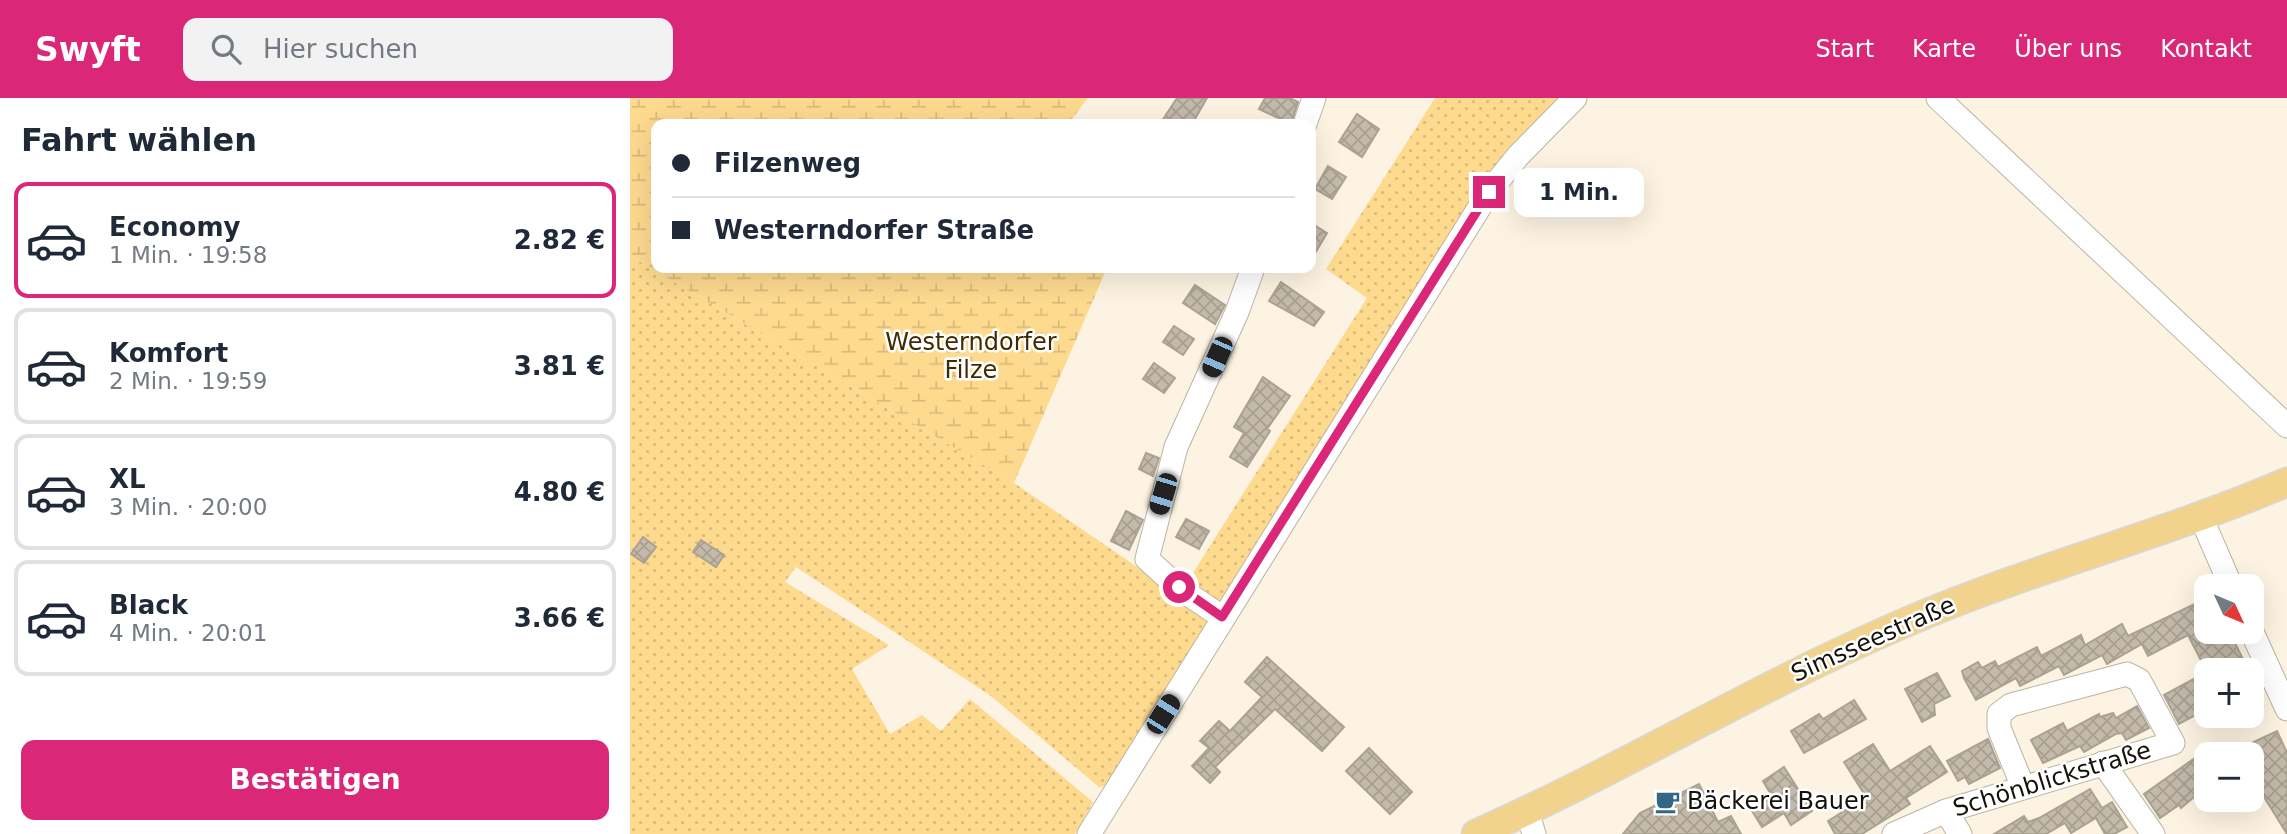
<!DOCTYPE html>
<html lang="de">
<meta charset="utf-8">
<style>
:root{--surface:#fff;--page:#f2f2f3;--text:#1f2937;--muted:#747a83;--line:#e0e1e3;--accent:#db2777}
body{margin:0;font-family:"DejaVu Sans",sans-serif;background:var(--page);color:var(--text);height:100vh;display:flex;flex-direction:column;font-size:26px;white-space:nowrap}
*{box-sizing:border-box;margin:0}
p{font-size:23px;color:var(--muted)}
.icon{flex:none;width:38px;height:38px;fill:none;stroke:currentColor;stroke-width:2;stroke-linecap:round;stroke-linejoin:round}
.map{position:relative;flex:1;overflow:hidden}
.drawer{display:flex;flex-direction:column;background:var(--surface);width:630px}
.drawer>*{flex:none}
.banner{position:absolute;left:21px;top:21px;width:665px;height:154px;border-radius:14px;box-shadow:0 7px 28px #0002;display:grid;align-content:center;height:154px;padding:0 21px;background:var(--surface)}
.needle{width:46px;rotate:134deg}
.fabs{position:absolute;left:1564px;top:476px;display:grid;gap:14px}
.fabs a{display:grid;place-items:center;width:70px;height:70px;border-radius:14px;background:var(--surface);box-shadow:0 7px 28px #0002;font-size:35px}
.end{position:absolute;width:32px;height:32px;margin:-16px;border:9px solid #db2777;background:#fff;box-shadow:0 0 0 4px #fff}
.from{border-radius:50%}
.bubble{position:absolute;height:49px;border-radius:14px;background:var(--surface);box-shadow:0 7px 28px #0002;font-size:23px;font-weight:600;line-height:49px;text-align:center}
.car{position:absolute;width:21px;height:42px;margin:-21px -10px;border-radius:9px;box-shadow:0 0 5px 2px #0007;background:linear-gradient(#222 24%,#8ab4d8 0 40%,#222 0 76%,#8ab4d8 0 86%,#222 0)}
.banner b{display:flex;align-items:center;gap:24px;height:66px;font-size:26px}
.banner b+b{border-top:2px solid var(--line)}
.banner i{width:18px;height:18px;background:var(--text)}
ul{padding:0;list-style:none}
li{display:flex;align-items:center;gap:21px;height:116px;margin:0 14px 10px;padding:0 7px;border:4px solid var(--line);border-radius:14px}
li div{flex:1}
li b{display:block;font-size:26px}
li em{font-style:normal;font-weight:600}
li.selected{border-color:var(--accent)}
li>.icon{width:63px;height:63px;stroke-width:1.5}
h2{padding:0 21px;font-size:32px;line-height:84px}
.primary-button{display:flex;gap:14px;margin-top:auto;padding:14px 21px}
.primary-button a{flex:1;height:80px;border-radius:14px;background:var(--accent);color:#fff;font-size:28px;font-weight:600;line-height:80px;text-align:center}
header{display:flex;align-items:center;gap:42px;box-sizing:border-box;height:98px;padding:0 35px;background:var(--accent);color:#fff}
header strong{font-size:33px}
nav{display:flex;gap:38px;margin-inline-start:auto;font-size:24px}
.search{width:490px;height:63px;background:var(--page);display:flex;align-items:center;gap:18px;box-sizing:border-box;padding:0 24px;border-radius:14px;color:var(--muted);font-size:26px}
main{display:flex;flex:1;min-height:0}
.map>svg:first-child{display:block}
</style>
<header>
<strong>Swyft</strong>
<div class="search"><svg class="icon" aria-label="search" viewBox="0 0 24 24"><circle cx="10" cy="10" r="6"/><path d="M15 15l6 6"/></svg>Hier suchen</div>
<nav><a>Start</a><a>Karte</a><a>Über uns</a><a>Kontakt</a></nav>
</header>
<main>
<section class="drawer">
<h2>Fahrt wählen</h2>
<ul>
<li class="selected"><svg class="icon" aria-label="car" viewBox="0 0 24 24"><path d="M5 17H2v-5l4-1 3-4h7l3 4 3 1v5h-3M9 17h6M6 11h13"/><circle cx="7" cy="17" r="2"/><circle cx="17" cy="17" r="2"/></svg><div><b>Economy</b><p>1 Min. · 19:58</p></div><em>2.82 €</em></li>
<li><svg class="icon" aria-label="car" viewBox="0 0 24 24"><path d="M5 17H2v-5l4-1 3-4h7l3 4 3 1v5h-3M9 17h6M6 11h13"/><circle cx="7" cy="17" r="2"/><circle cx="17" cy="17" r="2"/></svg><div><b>Komfort</b><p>2 Min. · 19:59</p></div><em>3.81 €</em></li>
<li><svg class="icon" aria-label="car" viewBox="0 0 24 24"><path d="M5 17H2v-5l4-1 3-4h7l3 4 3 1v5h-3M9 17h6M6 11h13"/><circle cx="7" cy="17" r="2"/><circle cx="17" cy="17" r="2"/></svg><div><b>XL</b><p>3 Min. · 20:00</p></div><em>4.80 €</em></li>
<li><svg class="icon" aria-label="car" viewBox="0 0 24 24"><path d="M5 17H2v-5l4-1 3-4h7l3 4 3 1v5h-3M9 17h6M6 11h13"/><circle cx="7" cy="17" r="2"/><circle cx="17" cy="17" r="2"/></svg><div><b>Black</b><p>4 Min. · 20:01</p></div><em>3.66 €</em></li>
</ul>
<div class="primary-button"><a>Bestätigen</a></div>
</section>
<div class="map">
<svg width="1657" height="736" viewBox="0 0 1657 736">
<defs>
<pattern id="green-dots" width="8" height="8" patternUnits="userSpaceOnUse" patternTransform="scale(1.75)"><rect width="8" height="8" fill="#feda8f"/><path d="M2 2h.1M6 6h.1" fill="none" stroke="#d9ba7a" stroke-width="1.8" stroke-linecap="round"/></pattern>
<pattern id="wetland-marsh" width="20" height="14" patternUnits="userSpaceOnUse" patternTransform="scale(1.75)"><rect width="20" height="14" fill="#feda8f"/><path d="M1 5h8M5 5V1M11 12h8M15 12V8" fill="none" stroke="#d9ba7a"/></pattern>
<pattern id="building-cross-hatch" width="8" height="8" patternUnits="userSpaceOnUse" patternTransform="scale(1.75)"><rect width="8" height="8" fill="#c3baaa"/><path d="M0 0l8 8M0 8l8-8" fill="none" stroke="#a79f91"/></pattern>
</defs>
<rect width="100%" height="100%" fill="#fcf3e2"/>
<!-- green -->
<g fill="url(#green-dots)">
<polygon points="805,0 939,0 664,386 590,503 582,505 554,489 737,200 696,171"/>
<polygon points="0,158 384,385 582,520 483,687 469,689 361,598 166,469 155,484 259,547 222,571 260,636 292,617 311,633 340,601 463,704 445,736 0,736"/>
</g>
<!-- wetland -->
<polygon fill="url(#wetland-marsh)" points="0,0 458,0 442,21 449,26 26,26 26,170 477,170 384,385 0,158"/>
<!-- building -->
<g fill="url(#building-cross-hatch)" stroke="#aaa292" stroke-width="2">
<polygon points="547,0 577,0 562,26 530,26"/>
<polygon points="635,0 660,0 668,4 661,26 629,11"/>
<polygon points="727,16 749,31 732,59 709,44"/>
<polygon points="698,68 716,79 702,101 685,91"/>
<polygon points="681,125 697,135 681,162"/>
<polygon points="651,184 694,214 684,228 639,203"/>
<polygon points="565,187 595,207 585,226 553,205"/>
<polygon points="544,228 564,241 553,257 533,244"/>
<polygon points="524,265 545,280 534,295 513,281"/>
<polygon points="633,279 660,298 637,331 640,333 617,369 600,359 614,335 604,329"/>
<polygon points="516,355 529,360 523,378 509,371"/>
<polygon points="496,413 513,422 499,452 481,443"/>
<polygon points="556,421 579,433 569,451 546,439"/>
<polygon points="13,439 26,449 14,465 1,456"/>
<polygon points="71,442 94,457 86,469 63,454"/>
<polygon points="1577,500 1577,547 1600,535 1613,561 1592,572 1579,572 1577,568 1577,611 1549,626 1534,597 1577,574 1558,537 1518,558 1512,546 1477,566 1472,557 1434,577 1429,568 1390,588 1386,580 1346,602 1334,580 1332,573 1348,564 1352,570 1365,563 1368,569 1407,549 1411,558 1451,537 1455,547 1492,526 1498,538"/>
<polygon points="637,559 714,629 692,653 645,611 585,669 590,674 580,685 562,668 579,650 570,643 589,623 600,633 632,599 615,584"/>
<polygon points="1307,575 1320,598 1304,606 1305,617 1292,624 1275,591"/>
<polygon points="1224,602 1236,621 1174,655 1161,633 1189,616 1193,621"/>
<polygon points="1507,608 1519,630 1496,642 1492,635 1486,636 1454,654 1450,648 1413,665 1401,642 1433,625 1437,633 1469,616 1470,619 1483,615 1486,620"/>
<polygon points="1647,633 1657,655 1657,736 1626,686 1632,683 1622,656 1619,656 1615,648"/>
<polygon points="1358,641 1370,670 1339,686 1335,679 1328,683 1317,663"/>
<polygon points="1243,646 1260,673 1300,648 1317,674 1276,700 1280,706 1232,736 1205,736 1198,723 1236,699 1214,664"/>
<polygon points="739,650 782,694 760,716 716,673"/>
<polygon points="1565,660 1577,677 1577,688 1551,710 1549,707 1530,720 1514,696"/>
<polygon points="1154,669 1182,713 1161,727 1154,715 1132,729 1119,708 1140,695 1133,683"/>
<polygon points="1069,686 1088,724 1101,718 1111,736 993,736 1010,715"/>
<polygon points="1460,691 1472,710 1482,704 1497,729 1484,736 1475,736 1466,720 1441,735 1435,725 1416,736 1364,736 1394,718 1398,724 1409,720"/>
</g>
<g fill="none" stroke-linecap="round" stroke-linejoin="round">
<defs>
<g id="minor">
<polyline points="1308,0 1657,328"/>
<polyline points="675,26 684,0"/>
<polyline points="1570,417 1601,488"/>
<polyline points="592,519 549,490 517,461 546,349 607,214 623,170"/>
<polyline points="1622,534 1657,611"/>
<polyline points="1473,665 1523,736"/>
<polyline points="897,713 904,736"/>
<polyline points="1316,713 1330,736"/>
<polyline points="459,736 859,94 888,58 945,0"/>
<polyline points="1264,736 1316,713 1543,645 1509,582 1497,576 1381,607 1369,616 1369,630 1393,689"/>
</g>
<path id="major" d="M846 736C993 671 1131 586 1279 523 1402 470 1534 437 1657 384"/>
</defs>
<!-- minor casing -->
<use href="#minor" stroke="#bcb4a4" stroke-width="25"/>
<!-- major casing -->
<use href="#major" stroke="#d9d9d8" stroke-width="31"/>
<!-- minor -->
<use href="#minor" stroke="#fff" stroke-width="23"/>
<!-- major -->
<use href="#major" stroke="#f1d38e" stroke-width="28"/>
</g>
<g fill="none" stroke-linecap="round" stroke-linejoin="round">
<!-- route -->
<polyline stroke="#db2777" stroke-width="9" points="549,489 592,519 859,94"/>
</g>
<!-- icons -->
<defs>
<symbol id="cafe-bare" viewBox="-9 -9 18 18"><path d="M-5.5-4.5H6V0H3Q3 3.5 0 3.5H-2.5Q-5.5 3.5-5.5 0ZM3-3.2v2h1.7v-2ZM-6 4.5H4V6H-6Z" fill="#336784" stroke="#fff" stroke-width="2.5" paint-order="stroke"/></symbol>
</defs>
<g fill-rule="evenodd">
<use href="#cafe-bare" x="1020" y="686" width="35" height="35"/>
</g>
<g text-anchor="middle" stroke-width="5" stroke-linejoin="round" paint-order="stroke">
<!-- park labels -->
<g font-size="24" fill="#3e2c00" stroke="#fff">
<text x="341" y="252">Westerndorfer<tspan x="341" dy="28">Filze</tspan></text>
</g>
<!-- street labels -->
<g font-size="24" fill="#13110b" stroke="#fff">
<text transform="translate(1243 541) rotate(-24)" y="8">Simsseestraße</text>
<text transform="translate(1422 681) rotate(-17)" y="8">Schönblickstraße</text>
</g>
<!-- poi labels -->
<g font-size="24" fill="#13110b" stroke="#fff" text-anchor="start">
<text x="1057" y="711">Bäckerei Bauer</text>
</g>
</g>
</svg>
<div class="fabs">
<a><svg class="needle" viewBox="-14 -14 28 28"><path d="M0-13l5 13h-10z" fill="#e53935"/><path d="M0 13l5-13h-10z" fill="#747a83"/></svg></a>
<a>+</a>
<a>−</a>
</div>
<i class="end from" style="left:549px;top:489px"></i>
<i class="end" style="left:859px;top:94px"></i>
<div class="bubble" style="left:884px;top:70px;width:130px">1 Min.</div>
<i class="car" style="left:587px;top:259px;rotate:204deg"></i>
<i class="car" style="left:533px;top:396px;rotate:197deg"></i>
<i class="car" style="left:533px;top:616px;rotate:32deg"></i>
<div class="banner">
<b><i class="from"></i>Filzenweg</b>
<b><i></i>Westerndorfer Straße</b>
</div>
</div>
</main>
